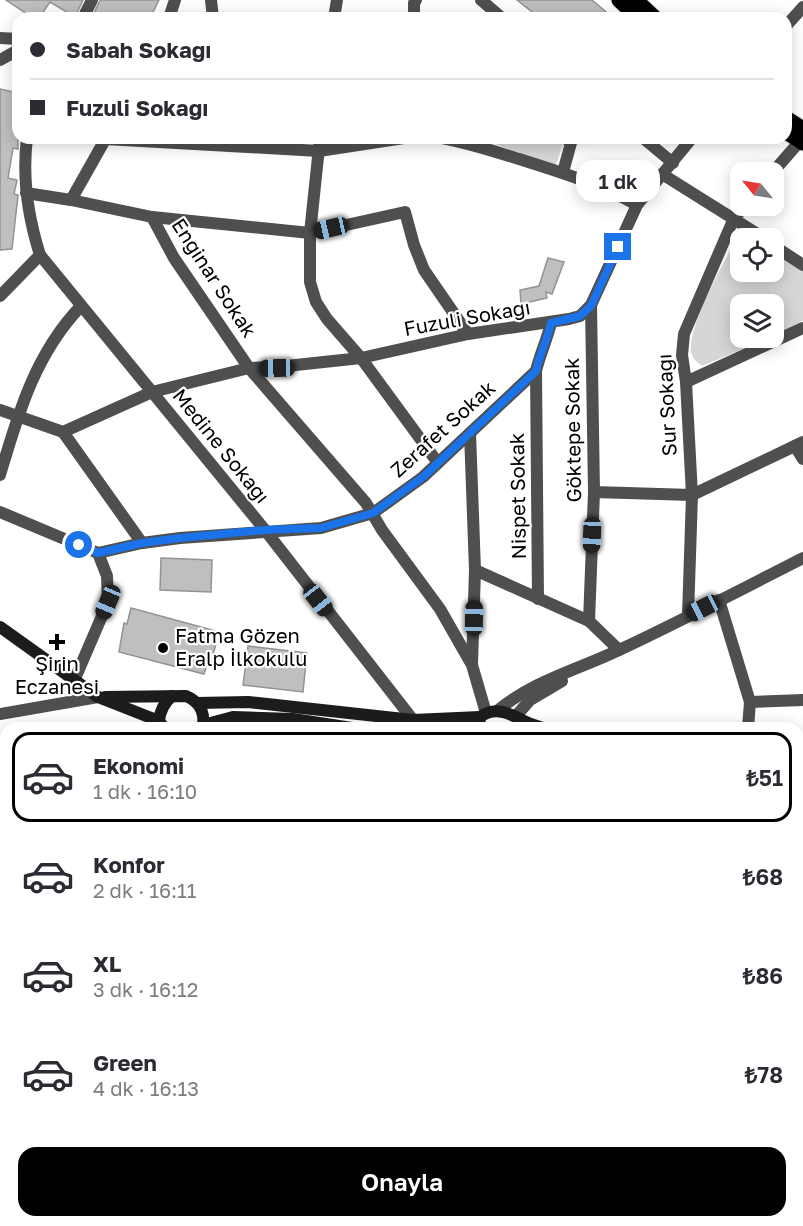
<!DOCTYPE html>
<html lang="tr">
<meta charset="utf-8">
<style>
:root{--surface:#fff;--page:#f7f7f7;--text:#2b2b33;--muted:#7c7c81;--line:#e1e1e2;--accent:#000}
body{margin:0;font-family:"Golos Text",sans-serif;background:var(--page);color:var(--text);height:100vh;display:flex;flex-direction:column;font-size:22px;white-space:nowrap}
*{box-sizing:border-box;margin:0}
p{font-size:20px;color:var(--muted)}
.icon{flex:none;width:33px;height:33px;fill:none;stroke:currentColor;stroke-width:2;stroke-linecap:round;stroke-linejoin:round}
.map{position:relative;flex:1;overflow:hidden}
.sheet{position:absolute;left:0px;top:722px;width:804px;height:506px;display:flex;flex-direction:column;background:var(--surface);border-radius:18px 18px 0 0;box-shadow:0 3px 15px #0003}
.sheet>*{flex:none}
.hud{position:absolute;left:12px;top:12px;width:780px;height:132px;border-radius:18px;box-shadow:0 3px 15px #0003;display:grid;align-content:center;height:132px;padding:0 18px;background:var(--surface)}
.needle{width:39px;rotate:300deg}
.controls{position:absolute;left:730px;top:162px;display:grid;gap:12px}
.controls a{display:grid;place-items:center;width:54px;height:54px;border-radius:12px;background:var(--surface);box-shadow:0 3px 15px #0003;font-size:30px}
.end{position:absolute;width:27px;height:27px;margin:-14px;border:8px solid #1a73e8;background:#fff;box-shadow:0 0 0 3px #fff}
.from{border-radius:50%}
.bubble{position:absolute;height:42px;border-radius:18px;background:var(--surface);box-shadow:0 3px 15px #0003;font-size:20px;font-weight:600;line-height:42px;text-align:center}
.car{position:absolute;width:18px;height:36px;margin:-18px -9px;border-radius:8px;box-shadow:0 0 4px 2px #0007;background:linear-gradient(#222 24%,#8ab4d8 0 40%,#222 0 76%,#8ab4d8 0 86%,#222 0)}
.hud b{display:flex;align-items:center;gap:21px;height:57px;font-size:22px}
.hud b+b{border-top:2px solid var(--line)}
.hud i{width:15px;height:15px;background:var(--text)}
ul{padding:10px 0 0;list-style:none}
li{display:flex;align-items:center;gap:18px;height:90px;margin:0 12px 9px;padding:0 6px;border:3px solid transparent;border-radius:18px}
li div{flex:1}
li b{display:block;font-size:22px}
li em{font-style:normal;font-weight:600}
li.on{border-color:var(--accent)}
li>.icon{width:54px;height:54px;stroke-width:1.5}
.button{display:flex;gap:12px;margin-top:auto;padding:12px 18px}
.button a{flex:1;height:69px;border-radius:18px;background:var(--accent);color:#fff;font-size:24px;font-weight:600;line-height:69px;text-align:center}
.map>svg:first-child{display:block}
</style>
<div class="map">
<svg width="803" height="1226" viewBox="0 0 803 1226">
<rect width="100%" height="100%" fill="#fff"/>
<!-- green -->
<g fill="#d6d6d6">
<polygon points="480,138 554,138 563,145 555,167"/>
<path d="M743 231 759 238H741V272H774V248L803 268V320L795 327 774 336V304H741V338H769L702 366C696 361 692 359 691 351 688 325 726 259 739 233Z"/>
</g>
<!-- building -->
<g fill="#bfbfbf" stroke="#939393" stroke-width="1.5">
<polygon points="6,0 83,0 75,17 50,2 39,18 33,18"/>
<polygon points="100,0 159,0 150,18 92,18"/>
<polygon points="517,0 592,0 613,18 544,18 538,13 536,15"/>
<polygon points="0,89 18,93 18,149 13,148 8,178 17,180 14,194 18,195 12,249 0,250"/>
<polygon points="548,258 564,262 552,294 546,292 547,298 521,304 520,290 539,286"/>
<polygon points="161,558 212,560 211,592 160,590"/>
<polygon points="131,608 216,631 213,643 216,644 211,662 208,661 204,674 119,652 124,623 127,624"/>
<polygon points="248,646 307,653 303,692 243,685"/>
</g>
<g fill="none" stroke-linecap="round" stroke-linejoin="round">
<defs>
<g id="primary">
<polyline points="619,0 638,18"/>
<polyline points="636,0 655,18"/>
<polyline points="786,118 803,129"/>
<polyline points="786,132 803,143"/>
</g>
</defs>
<!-- primary casing -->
<use href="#primary" stroke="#dbdbdb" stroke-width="17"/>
<!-- lane -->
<g stroke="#4f4f4f" stroke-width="7">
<polyline points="798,1031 803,1022"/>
<polyline points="753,1221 755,1226"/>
</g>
<!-- street -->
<g stroke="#4f4f4f" stroke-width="12">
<polyline points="211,0 213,18"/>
<polyline points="481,0 502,18"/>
<polyline points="83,18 92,0"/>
<polyline points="169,18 175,0"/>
<polyline points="334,18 337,0"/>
<polyline points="414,18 414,3 416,0"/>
<polyline points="786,26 803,7"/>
<polyline points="0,38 18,39"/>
<polyline points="0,60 18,50"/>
<polyline points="320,138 310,233 310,282 316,302 327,319 361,358 438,463"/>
<path d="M442 138C469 143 493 151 519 159 560 172 600 184 637 205"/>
<polyline points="643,138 673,163"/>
<polyline points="105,139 319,151 404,138"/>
<polyline points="563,172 571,143 565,138"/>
<polyline points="773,172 800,141"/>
<polyline points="662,174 764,238"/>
<polyline points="26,193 71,200 152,217 310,233 405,212 414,245 424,270 468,334"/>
<polyline points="71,200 106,138"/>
<polyline points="152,217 174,258 249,368 366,503 382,530 440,609 472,665 486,713"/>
<polyline points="774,246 803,265"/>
<polyline points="40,255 265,530 413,720"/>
<path d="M0 296 40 255C28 217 22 178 27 138"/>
<polyline points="591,305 594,492 589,621 619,650"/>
<polyline points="686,382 803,328"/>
<polyline points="0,410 63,432 152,392 249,368 277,367 361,358 468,334 569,319 580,316 591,305 637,205 692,138"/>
<polyline points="63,432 142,543"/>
<polyline points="470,433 475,570 472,664"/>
<polyline points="795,446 803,459"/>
<path d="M0 475C18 414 35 354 81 306"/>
<polyline points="594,492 692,495 803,442"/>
<polyline points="0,512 98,553 142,543 180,538 321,528 373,513 423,477 536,371"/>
<polyline points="475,570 589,621"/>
<path d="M538 599 536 371C540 354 547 340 551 323"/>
<polyline points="719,600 750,702 748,728"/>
<polyline points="688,616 692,495 686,382 682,355 684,334 734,218 745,206"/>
<polyline points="74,681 108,602 107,576 98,553"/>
<polyline points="750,702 803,700"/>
<path d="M497 711C533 681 577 670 619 650 681 621 742 589 803 558"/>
<polyline points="0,714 98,697"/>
<polyline points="516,716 530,700 562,681"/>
<polyline points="0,829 2,838"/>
<polyline points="0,931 6,958"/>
<polyline points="0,990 6,987"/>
<polyline points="798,1196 803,1194"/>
<polyline points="0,1203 6,1215"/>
<polyline points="105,1221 107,1226"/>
<polyline points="190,1221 192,1226"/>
<polyline points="278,1221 281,1226"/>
<polyline points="356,1226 370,1221"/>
<polyline points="734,1226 745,1221"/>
</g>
<!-- secondary -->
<g stroke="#1c1c1c" stroke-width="12">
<polyline points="0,627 98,697 159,721"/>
<path d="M105 697 186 696C198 701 205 711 203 725L201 728"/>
<polyline points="197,703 248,702 413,720 480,717"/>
<polyline points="203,725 233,717 293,719 352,728"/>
<path d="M164 728 159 721C160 710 164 703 172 696"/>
<path d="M479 728 480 717C495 706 509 713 524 721 529 724 537 726 543 728"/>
<polyline points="798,785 803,786"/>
<polyline points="798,804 803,805"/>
<polyline points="798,881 803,878"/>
<polyline points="631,1221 632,1226"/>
<polyline points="659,1221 660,1226"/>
</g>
<!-- primary -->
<use href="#primary" stroke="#000" stroke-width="15"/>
</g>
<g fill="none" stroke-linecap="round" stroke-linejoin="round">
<!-- route -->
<path stroke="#1a73e8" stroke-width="8" d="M79 545 98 553 142 543 180 538 265 530 321 528 373 513 423 477 536 371C540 354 547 340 551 323L580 316 591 306 618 247"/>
</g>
<!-- markers -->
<g fill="#000" stroke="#fff" stroke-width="2">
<path d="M54 633h6v6h6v6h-6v6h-6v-6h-6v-6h6z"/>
<circle cx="163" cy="648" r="6"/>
</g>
<g text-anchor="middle" stroke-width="4.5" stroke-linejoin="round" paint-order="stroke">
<!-- street labels -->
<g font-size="20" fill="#000" stroke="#fff">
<text transform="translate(214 278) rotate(57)" y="7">Enginar Sokak</text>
<text transform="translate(467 318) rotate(-10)" y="7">Fuzuli Sokağı</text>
<text transform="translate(667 405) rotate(-93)" y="7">Sur Sokağı</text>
<text transform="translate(443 429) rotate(-42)" y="7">Zerafet Sokak</text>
<text transform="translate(573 430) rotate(-91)" y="7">Göktepe Sokak</text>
<text transform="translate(221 446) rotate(51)" y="7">Medine Sokağı</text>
<text transform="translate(518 496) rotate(-91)" y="7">Nispet Sokak</text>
</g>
<!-- poi labels -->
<g font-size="20" fill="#000" stroke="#fff" text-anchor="start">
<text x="175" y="643">Fatma Gözen<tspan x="175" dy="23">Eralp İlkokulu</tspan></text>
<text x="57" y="671" text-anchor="middle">Şirin<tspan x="57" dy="23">Eczanesi</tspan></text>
</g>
</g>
</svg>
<div class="controls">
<a><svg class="needle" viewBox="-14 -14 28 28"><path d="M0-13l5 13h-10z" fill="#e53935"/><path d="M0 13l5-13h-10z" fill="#7c7c81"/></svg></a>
<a><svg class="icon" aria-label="locate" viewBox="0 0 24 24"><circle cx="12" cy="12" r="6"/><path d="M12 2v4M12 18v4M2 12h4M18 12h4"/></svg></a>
<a><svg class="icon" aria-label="layers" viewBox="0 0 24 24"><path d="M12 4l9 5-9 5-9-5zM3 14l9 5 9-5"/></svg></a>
</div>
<i class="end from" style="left:79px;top:545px"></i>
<i class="end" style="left:618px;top:247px"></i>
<div class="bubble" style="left:576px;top:160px;width:84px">1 dk</div>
<i class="car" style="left:331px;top:228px;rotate:257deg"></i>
<i class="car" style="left:277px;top:368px;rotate:269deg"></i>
<i class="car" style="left:592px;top:535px;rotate:182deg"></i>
<i class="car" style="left:318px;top:600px;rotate:142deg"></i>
<i class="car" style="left:108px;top:602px;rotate:203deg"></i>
<i class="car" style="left:703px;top:608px;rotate:243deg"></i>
<i class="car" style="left:474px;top:618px;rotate:1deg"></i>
<div class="hud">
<b><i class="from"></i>Sabah Sokağı</b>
<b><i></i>Fuzuli Sokağı</b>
</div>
<section class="sheet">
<ul>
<li class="on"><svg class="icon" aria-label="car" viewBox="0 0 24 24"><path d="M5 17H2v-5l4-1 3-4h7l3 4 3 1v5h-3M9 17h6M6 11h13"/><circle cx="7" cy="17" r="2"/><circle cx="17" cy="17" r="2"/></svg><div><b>Ekonomi</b><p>1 dk · 16:10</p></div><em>₺51</em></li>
<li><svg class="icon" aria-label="car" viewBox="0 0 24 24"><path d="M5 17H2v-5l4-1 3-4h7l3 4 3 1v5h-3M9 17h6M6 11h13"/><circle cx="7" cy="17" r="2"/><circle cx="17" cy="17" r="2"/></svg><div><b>Konfor</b><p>2 dk · 16:11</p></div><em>₺68</em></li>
<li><svg class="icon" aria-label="car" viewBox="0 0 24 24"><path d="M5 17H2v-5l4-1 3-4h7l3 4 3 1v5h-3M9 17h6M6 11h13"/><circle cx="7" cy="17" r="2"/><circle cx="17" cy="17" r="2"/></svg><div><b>XL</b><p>3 dk · 16:12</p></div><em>₺86</em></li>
<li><svg class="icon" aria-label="car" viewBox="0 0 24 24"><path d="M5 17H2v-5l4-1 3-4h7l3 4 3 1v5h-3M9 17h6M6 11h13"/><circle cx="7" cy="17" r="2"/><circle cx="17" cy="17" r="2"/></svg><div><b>Green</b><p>4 dk · 16:13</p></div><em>₺78</em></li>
</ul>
<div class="button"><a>Onayla</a></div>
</section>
</div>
